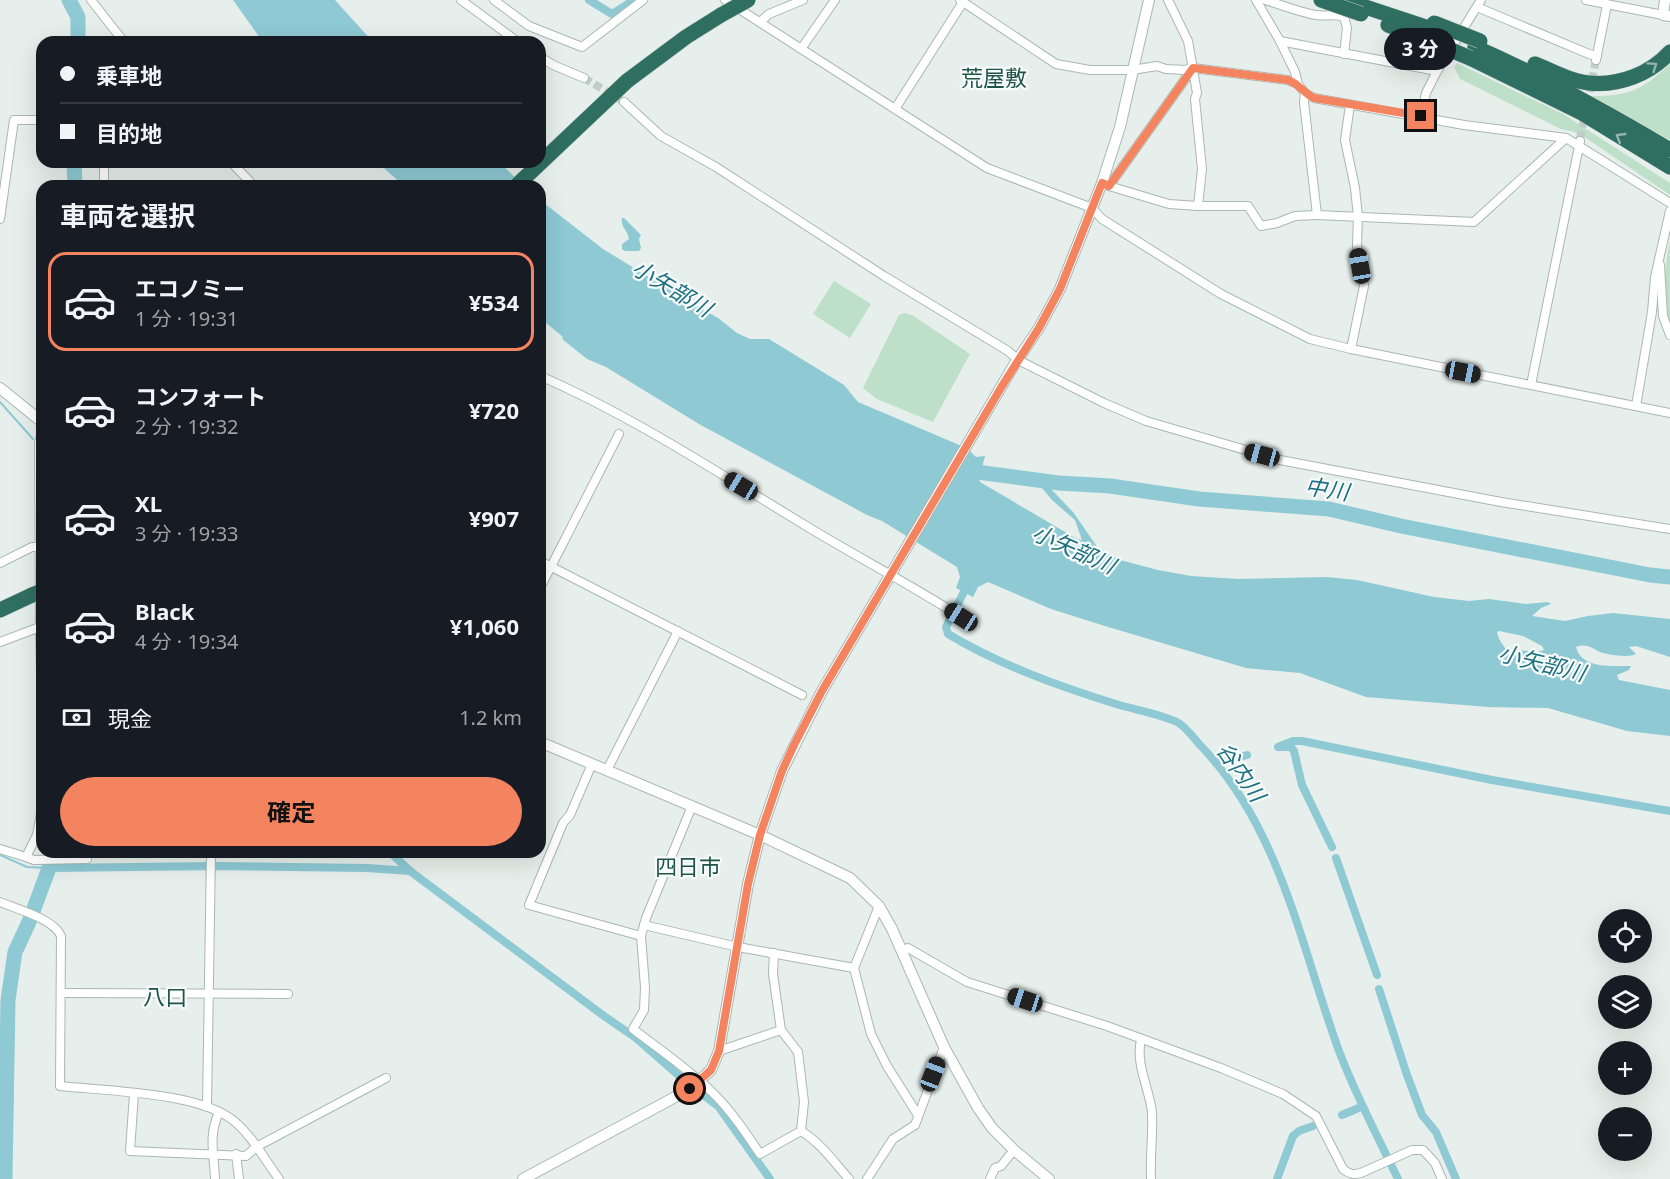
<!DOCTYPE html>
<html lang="ja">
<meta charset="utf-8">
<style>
:root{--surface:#171b24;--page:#20242c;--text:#f1f3f6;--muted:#9ea1a6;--line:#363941;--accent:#f4845f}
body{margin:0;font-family:"Noto Sans","Noto Sans JP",sans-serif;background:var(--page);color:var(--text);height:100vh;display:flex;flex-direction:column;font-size:22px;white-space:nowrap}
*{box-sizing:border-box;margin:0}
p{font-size:20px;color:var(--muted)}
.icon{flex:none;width:33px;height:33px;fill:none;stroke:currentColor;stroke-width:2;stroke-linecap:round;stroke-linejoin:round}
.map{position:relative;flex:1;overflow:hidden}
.drawer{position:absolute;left:36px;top:180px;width:510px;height:678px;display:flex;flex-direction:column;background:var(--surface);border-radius:18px;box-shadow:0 6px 24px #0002}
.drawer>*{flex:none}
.hud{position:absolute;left:36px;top:36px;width:510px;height:132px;border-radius:18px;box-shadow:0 6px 24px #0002;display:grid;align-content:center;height:132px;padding:0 24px;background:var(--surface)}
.buttons{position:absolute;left:1598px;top:909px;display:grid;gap:12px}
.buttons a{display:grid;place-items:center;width:54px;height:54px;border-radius:50%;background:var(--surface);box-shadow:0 6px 24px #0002;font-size:30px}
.end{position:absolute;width:27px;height:27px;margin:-14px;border:8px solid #f4845f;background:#111;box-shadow:0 0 0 3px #111}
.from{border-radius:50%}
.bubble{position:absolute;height:42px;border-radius:21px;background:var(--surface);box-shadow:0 6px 24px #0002;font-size:20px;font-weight:700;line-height:42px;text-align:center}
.car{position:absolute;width:18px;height:36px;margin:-18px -9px;border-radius:8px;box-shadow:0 0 4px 2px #0007;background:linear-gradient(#222 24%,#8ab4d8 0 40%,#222 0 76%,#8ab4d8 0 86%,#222 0)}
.hud b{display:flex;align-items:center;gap:21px;height:57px;font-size:22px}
.hud b+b{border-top:2px solid var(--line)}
.hud i{width:15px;height:15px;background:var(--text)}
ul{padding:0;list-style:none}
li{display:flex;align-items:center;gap:18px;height:99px;margin:0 12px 9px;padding:0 12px;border:3px solid transparent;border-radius:18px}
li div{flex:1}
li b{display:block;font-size:22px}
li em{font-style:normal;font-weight:700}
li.active{border-color:var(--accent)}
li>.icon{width:54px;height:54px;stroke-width:1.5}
h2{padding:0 24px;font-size:27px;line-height:72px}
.pay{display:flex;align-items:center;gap:15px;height:66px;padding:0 24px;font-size:22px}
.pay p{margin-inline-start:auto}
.primary-button{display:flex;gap:12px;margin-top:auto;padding:12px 24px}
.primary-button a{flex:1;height:69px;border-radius:36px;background:var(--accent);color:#111;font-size:24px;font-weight:700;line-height:69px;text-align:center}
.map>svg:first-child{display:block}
</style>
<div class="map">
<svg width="1670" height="1179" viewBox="0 0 1670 1179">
<rect width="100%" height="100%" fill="#e6efeb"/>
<!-- green -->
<g fill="#bfe0c8">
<polygon points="1457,63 1563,114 1670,183 1670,195 1586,138 1574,132 1561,129 1460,79 1454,67"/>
<path d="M1670 64V140L1592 96C1630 96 1642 90 1670 64Z"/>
<path d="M1670 241V326C1662 299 1664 268 1670 241Z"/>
<polygon points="834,281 871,304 850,338 813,314"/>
<polygon points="905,313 912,315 970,354 933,422 877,399 863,388 899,315"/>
</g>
<!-- water -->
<g fill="#8ec9d4" fill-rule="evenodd">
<polygon points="233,0 335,0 373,42 263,42"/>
<polygon points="377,162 499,162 524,186 404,186"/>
<path d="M540 200 603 249 652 279 688 297 694 304 718 318 737 333 750 339H769L844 385 858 402 957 444 970 451 976 457 985 456 979 479 980 482 1077 539 1082 540 1075 520 1053 501 1041 487H1052V490L1073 512 1098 548 1120 560 1158 570 1191 576 1238 579 1326 577 1357 580 1434 597 1469 601 1489 599 1526 604 1548 602 1551 604 1541 608 1532 616 1565 621 1588 616 1613 613 1670 619V657L1636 646 1629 647 1636 654C1628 658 1609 655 1600 652 1591 648 1587 643 1576 647 1581 669 1613 666 1631 666L1629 670 1617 675 1619 680 1670 690V736L1627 731 1548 708 1488 707 1366 697 1300 673 1246 668 1105 626 1051 609 988 582 978 587 973 597 956 588 960 577 957 567 882 521 867 515 699 424 606 367 587 359 562 339 563 337 540 318ZM1499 631 1523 636 1542 646 1544 650 1537 652 1505 648 1499 639 1497 632Z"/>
<path d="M622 218H624L641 235 639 239 641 248 639 251H625L622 249V244L629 239C628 231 620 226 622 218Z"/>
</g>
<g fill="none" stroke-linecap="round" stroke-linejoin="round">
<!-- stream -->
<g stroke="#8ec9d4" stroke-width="2">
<polyline points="0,402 33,439"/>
<polyline points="0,855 27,867 50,868"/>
</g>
<!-- canal -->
<g stroke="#8ec9d4" stroke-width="8">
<polyline points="589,0 612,14 634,0"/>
<path d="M968 584 946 627 948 634C1000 665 1058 686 1116 704 1135 710 1158 713 1177 722 1185 726 1193 737 1199 744 1280 826 1301 947 1339 1051 1356 1096 1378 1137 1398 1179"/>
<polyline points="1278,747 1293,741 1302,741 1492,780 1670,811"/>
<polyline points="1281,747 1291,747 1294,751 1302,785 1332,847"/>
<polyline points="1216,763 1247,755"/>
<polyline points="390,852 410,871 604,1016 636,1038 686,1082 718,1106 770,1179"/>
<polyline points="1336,858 1377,975"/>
<polyline points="50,868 216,866 367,868 410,871"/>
<polyline points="1379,989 1407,1075 1422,1115 1436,1132 1456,1179"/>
<polyline points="1342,1115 1361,1107"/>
<polyline points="1277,1179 1293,1136 1299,1131 1313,1126"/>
</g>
<!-- river -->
<g stroke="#8ec9d4" stroke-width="15">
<polyline points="69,0 78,17 78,42"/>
<polyline points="74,162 75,186"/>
<polyline points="962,470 1059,483 1110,486 1199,499 1329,509 1401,526 1650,575 1670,577"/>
<polyline points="5,1179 8,1000 15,952 29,922 55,852"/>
</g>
<!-- minor-tunnel -->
<g stroke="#bfccc8" stroke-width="8" stroke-dasharray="8 4" stroke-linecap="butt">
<polyline points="584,78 624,102"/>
<polyline points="1580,139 1596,60"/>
</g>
<defs>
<g id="minor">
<polyline points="91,0 124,42"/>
<polyline points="461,0 518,42"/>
<polyline points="494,0 529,26 582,47 643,0"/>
<polyline points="725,0 987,168 1092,208 1102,219 1221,294 1310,339 1351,349 1670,413"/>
<polyline points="960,0 1056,64 1090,70 1132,70 1157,66 1166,69 1185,70 1193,68 1288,80 1298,84"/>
<polyline points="1256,0 1280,41 1295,72 1298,84 1305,93 1314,98 1464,125 1566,138 1670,203"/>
<path d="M1265 0C1282 5 1299 12 1316 15 1328 17 1333 13 1344 17L1347 28 1344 54"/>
<polyline points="1586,0 1663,15"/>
<polyline points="1477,7 1589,54 1597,56"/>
<polyline points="760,22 769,14 803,0"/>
<polyline points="1280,41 1437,71"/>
<polyline points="801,49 835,0"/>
<polyline points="540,57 553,65 584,78"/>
<polyline points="1596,60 1607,5"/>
<polyline points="1305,93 1304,102 1317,215 1474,222 1566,138"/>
<polyline points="624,102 661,136 716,167 884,276 1008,351 1018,360 1104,403 1146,421 1280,460 1501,502 1670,529"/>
<polyline points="1350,105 1345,140 1355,188 1358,217 1357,245 1364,286 1351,349"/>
<polyline points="895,109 963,2"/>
<polyline points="1421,116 1426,93 1437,71 1481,0"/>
<polyline points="104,162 104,186"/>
<polyline points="231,162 254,186"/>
<polyline points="1105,184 1109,186 1193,68"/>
<polyline points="1109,186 1169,204 1198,206 1202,169 1195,99 1197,93 1188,41 1168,0"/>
<polyline points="1198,206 1248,206 1261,226 1277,223 1295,216 1317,215"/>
<polyline points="0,219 14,120 42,120"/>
<polyline points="1660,265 1663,316 1670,335"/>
<path d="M540 376C632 416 717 472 803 524 855 556 910 584 961 617"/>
<polyline points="1531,385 1580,141"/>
<polyline points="1636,406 1652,312 1655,277 1670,211"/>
<polyline points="540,561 802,695"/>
<polyline points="0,563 32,547 40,547"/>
<polyline points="540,588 619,434"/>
<polyline points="40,627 42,714"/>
<polyline points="0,642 40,627 39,442 42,433"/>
<polyline points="592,764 570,815 563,823 529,905 641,936"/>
<polyline points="607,770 678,631"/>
<path d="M692 806 646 918 641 936 645 987 644 1010 633 1029C660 1050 690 1070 714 1094 732 1112 746 1133 760 1154L801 1131 804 1102 798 1052 781 1030 773 974 774 953"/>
<polyline points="0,849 26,857 37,835 42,808"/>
<polyline points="26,857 34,860 87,859"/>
<path d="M0 902C17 909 54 919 61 936L60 1086C106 1091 199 1092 234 1121 253 1137 265 1160 279 1179"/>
<polyline points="879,906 854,968 871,1034 887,1066 918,1115"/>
<polyline points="644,925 738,947 854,968"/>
<path d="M902 950 908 948 967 982 1107 1026 1221 1068 1283 1094 1316 1116 1343 1169C1349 1174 1353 1175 1361 1173L1412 1150H1423L1435 1163 1442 1179"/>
<polyline points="61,993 288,994"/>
<path d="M1141 1040C1135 1064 1150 1090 1152 1113 1153 1134 1150 1157 1151 1179"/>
<polyline points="719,1051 781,1030"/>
<polyline points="134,1094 130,1151 246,1156 256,1147 386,1078"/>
<polyline points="207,1107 211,852"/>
<path d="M801 1131C821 1143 834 1162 849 1179"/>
<polyline points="236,1154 239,1179"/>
<path d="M215 1179C214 1152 208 1137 219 1112"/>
<polyline points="867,1179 893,1139 915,1125 944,1047"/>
<polyline points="990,1179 995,1168 1001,1166 1014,1150"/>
</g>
<g id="tertiary">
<polyline points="1665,0 1663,15 1670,16"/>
<polyline points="0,388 42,422"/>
<polyline points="540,742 760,835 850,878 879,906 892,929 944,1047 978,1108 992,1128 1014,1150 1049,1179"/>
<polyline points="523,1179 690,1089 711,1070 719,1051 748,884 760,835 782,771 822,691 1014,365 1039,328 1060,289 1102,183 1120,127 1149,0"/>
</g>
<g id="motorway">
<polyline points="1344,0 1432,29"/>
<polyline points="1388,25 1427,40"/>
<path d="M1475 47C1543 77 1606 112 1670 150"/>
<polyline points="1470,58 1582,113 1670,167"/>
<path d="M1535 64C1552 71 1570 81 1589 83 1619 86 1650 74 1670 52"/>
<polyline points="516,186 627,81 686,37 721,15"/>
<polyline points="0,610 32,595"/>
</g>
</defs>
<!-- minor casing -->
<use href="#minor" stroke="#a8b8b2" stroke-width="10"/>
<!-- tertiary casing -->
<use href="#tertiary" stroke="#a8b8b2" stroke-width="12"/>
<!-- motorway casing -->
<use href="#motorway" stroke="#c2cac8" stroke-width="16"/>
<!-- minor -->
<use href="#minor" stroke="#fff" stroke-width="8"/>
<!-- tertiary -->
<use href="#tertiary" stroke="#fff" stroke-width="10"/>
<!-- motorway -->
<use href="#motorway" stroke="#2f6f62" stroke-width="15"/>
<defs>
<g id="motorway-bridge">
<polyline points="1321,0 1361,14"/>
<polyline points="721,15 748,0"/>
<polyline points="1434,23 1480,41"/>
<polyline points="1427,40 1470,58"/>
<polyline points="32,595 42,591"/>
</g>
</defs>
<!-- motorway-bridge casing -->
<use href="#motorway-bridge" stroke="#c2cac8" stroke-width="16" stroke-linecap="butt"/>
<!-- motorway-bridge -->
<use href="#motorway-bridge" stroke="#2f6f62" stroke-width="15"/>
</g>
<!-- one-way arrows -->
<defs><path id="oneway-chevron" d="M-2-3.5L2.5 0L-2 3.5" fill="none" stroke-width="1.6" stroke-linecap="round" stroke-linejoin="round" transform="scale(1.5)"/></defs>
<g stroke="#93b5ae">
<use href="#oneway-chevron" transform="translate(1653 66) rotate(-35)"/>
<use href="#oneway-chevron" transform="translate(1620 137) rotate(-149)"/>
</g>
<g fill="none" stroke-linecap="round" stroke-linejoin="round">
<!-- route -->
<path stroke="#f4845f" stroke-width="8" d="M690 1089 711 1070 719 1051 748 884 760 835 782 771 794 745 822 691 1002 386 1039 328 1060 289 1102 183 1109 186 1193 68 1288 80C1299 84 1304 93 1314 98L1421 116"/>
</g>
<g text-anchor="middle" stroke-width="4.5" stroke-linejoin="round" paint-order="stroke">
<!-- neighbourhood labels -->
<g font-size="22" fill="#1f5548" stroke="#f7fbf9">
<text x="994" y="86">荒屋敷</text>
<text x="688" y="875">四日市</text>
<text x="165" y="1005">八口</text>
</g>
<!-- water labels -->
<g font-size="22" font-style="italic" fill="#1c6f80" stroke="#f7fbf9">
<text transform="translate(672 288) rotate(31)" y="8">小矢部川</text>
<text transform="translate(1327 489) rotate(8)" y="8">中川</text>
<text transform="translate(1074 549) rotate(24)" y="8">小矢部川</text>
<text transform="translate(1542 663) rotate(14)" y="8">小矢部川</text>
<text transform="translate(1241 772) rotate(55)" y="8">谷内川</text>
</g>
</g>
</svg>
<div class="buttons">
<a><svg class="icon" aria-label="locate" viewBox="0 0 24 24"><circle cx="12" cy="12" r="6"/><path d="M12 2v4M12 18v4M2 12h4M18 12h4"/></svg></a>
<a><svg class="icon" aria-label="layers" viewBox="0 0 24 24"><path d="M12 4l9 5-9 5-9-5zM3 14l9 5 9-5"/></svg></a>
<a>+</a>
<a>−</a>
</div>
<i class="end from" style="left:690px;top:1089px"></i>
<i class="end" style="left:1421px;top:116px"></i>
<div class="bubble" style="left:1384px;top:28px;width:72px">3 分</div>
<i class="car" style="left:1360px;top:266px;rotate:350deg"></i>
<i class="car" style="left:1463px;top:372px;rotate:101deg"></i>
<i class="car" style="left:1262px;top:455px;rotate:285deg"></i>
<i class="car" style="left:741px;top:486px;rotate:301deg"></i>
<i class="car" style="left:961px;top:617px;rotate:302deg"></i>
<i class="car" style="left:1025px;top:1000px;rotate:288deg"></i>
<i class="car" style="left:933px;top:1074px;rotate:21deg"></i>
<div class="hud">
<b><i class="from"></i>乗車地</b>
<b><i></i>目的地</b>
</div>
<section class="drawer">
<h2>車両を選択</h2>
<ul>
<li class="active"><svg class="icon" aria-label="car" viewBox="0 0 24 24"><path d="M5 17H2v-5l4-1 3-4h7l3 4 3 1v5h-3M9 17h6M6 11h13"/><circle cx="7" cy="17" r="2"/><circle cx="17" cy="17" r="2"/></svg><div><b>エコノミー</b><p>1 分 · 19:31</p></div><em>¥534</em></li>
<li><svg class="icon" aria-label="car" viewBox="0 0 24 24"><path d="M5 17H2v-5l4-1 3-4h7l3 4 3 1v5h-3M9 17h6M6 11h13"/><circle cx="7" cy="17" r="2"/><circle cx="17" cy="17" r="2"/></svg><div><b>コンフォート</b><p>2 分 · 19:32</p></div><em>¥720</em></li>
<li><svg class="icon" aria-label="car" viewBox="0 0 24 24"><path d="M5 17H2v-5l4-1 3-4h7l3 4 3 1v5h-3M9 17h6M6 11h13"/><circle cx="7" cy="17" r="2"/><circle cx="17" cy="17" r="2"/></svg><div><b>XL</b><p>3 分 · 19:33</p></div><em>¥907</em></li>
<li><svg class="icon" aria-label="car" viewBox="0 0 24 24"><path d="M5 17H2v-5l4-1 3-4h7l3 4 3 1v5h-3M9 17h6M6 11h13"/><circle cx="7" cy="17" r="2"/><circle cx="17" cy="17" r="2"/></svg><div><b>Black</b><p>4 分 · 19:34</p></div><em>¥1,060</em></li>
</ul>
<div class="pay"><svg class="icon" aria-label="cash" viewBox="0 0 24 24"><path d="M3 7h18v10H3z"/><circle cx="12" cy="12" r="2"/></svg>現金<p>1.2 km</p></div>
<div class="primary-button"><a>確定</a></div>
</section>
</div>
